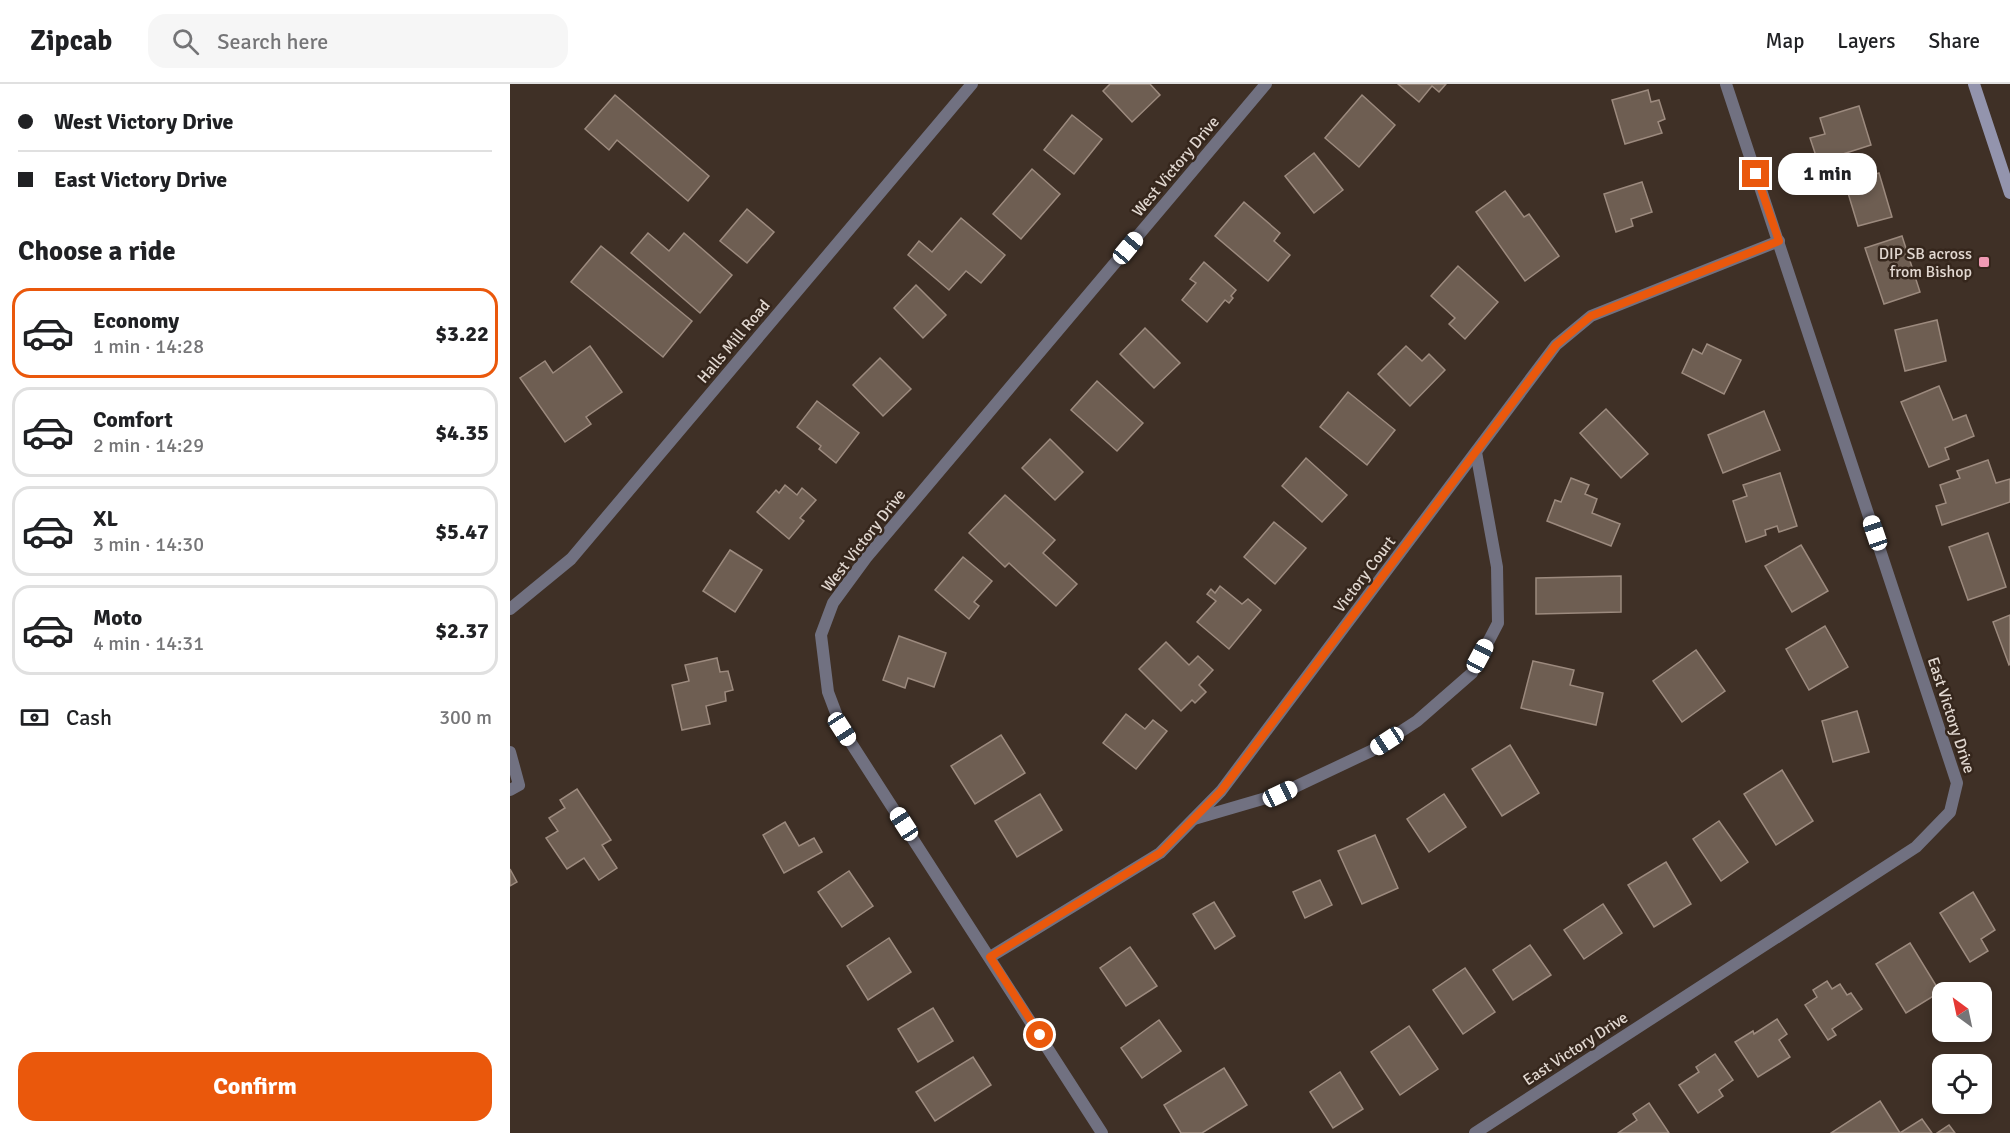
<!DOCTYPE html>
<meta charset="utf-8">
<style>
:root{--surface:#fff;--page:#f6f6f6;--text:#202124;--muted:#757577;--line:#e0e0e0;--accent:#ea580c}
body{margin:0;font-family:Signika,sans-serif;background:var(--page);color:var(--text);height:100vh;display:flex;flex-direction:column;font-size:22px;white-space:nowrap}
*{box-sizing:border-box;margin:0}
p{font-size:20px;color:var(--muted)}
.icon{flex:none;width:33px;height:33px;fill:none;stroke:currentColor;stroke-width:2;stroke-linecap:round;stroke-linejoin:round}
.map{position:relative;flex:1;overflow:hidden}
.details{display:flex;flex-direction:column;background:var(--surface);width:510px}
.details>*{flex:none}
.hud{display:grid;align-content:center;height:132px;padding:0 18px;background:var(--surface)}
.needle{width:39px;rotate:327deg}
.controls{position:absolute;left:1422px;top:898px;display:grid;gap:12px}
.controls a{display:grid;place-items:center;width:60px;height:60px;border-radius:12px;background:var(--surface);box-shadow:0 3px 9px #0003;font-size:30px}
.end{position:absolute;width:27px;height:27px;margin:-14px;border:8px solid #ea580c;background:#fff;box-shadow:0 0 0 3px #fff}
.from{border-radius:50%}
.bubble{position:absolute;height:42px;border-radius:18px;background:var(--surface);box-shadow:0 3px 9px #0003;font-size:20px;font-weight:700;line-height:42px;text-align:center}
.car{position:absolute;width:18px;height:36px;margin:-18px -9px;border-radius:8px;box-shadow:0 0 4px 2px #0007;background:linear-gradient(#fff 24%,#345 0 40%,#fff 0 76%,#345 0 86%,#fff 0)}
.hud b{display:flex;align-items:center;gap:21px;height:57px;font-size:22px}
.hud b+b{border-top:2px solid var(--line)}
.hud i{width:15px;height:15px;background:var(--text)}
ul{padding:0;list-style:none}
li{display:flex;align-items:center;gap:18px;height:90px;margin:0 12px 9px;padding:0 6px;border:3px solid var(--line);border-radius:18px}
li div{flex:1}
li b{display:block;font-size:22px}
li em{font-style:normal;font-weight:700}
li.on{border-color:var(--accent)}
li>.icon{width:54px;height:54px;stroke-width:1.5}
h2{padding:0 18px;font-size:27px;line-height:72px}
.pay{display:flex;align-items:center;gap:15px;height:66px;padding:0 18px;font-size:22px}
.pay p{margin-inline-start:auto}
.primary-button{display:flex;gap:12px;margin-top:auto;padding:12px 18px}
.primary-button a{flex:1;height:69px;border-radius:18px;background:var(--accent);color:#fff;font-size:24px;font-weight:700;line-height:69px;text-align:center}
header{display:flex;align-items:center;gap:36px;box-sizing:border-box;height:84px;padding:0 30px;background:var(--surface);border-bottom:2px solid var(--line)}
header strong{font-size:28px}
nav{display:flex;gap:33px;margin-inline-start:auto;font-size:21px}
.search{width:420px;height:54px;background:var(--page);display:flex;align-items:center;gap:15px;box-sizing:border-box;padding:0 21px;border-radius:18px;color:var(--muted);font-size:22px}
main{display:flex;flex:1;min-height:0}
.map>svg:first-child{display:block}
</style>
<header>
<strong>Zipcab</strong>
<div class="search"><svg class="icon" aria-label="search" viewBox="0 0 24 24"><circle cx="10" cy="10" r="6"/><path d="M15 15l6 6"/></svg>Search here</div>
<nav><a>Map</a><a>Layers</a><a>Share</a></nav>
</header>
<main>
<section class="details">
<div class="hud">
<b><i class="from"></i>West Victory Drive</b>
<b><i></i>East Victory Drive</b>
</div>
<h2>Choose a ride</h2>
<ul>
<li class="on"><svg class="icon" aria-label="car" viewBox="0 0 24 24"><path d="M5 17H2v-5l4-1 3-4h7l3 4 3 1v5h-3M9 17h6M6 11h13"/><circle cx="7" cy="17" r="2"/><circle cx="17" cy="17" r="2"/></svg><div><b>Economy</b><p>1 min · 14:28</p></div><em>$3.22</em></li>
<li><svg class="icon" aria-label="car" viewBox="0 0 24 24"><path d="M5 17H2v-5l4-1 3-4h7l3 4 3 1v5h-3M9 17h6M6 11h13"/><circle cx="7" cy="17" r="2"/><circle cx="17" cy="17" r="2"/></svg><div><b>Comfort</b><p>2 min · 14:29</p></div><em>$4.35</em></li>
<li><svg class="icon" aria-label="car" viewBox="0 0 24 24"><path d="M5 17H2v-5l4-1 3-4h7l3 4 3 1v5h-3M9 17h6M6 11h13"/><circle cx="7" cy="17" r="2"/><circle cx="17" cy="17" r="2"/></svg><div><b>XL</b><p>3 min · 14:30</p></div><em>$5.47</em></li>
<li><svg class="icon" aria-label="car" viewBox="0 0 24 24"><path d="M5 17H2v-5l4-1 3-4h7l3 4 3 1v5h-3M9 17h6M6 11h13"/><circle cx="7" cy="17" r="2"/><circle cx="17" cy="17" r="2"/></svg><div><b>Moto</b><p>4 min · 14:31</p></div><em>$2.37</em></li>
</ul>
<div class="pay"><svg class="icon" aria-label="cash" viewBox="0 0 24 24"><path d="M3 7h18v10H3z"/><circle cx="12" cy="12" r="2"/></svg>Cash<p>300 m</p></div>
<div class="primary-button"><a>Confirm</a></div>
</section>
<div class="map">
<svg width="1500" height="1049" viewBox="0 0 1500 1049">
<rect width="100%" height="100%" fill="#3f3026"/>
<!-- building -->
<g fill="#6e5e52" stroke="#9c8a7e" stroke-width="1.5">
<polygon points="600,0 640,0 650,11 622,38 593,7"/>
<polygon points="888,0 936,0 929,8 922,2 909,18"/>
<polygon points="1138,6 1141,18 1149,16 1155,35 1148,38 1152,49 1115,60 1102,16"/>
<polygon points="105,11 199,92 178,117 107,56 99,66 75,45"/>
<polygon points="852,11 885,41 849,83 815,54"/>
<polygon points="1349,22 1361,61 1308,78 1300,54 1315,50 1310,34"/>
<polygon points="562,31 592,55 564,90 534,66"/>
<polygon points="804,69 833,106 804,129 775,92"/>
<polygon points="522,85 550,110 511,155 483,130"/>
<polygon points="1369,89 1382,133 1348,142 1335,99"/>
<polygon points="1132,98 1142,128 1121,135 1123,142 1106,148 1094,110"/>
<polygon points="995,107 1014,133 1019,130 1049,172 1015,197 966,128"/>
<polygon points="734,118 770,149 764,157 780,171 758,197 705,152"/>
<polygon points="237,125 264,148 237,179 210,157"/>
<polygon points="451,134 495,171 471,199 456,187 439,206 398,171 409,157 422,168"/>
<polygon points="138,149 159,167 174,149 222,191 190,229 121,169"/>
<polygon points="1392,152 1410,208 1374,220 1355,164"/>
<polygon points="91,162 182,237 153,273 61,198"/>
<polygon points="694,178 726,206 721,212 723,214 719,219 715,216 697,238 672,216 686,199 680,195"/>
<polygon points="948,182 988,218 955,255 939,240 945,234 921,212"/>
<polygon points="406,201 436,231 413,254 384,224"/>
<polygon points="1427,236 1436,277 1395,287 1385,246"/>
<polygon points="635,244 670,279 644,304 610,270"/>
<polygon points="1197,260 1231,276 1214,310 1172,289 1183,265 1192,270"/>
<polygon points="80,262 112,308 76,333 81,340 55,358 10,294 35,277 43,289"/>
<polygon points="896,262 912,277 919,270 935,286 900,322 868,290"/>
<polygon points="370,274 401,305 373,332 343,301"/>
<polygon points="587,297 633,339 607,367 561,326"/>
<polygon points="1429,302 1443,336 1456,331 1464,352 1435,364 1439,375 1419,383 1391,318"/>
<polygon points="838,308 885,346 857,381 810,343"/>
<polygon points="307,317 349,349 326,379 309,365 311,362 287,343"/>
<polygon points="1096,325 1138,370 1111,394 1070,349"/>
<polygon points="1254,327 1270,366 1213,389 1198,351"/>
<polygon points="540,355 573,388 545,416 512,384"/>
<polygon points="796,374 837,411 812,438 772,402"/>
<polygon points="1478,376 1486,399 1500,395 1500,418 1432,441 1426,422 1436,419 1430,401 1450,394 1447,387"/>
<polygon points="1270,389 1287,442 1269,448 1267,442 1255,446 1256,451 1236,458 1223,417 1237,412 1233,401"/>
<polygon points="1061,394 1079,401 1075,410 1087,415 1082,429 1110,440 1101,462 1037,437 1045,416 1051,418"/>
<polygon points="275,401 287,411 292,404 306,416 290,434 294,437 279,455 247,428 266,406 269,409"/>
<polygon points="495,411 545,456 533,469 567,500 546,522 499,479 495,483 459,449"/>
<polygon points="764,438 796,464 765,500 734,473"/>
<polygon points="1478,449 1496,503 1458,516 1439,463"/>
<polygon points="1291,461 1318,507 1282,528 1255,482"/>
<polygon points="220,466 252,486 225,528 193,507"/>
<polygon points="453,473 482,497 464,518 469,522 459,535 425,506"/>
<polygon points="1111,492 1111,528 1026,530 1026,494"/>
<polygon points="710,502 732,520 738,515 751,526 719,565 687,538 706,517 697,510 701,505 705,509"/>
<polygon points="1500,531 1500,580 1499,581 1483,538"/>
<polygon points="1315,542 1338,583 1299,606 1276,565"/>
<polygon points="389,552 436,569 424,603 398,594 395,604 373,596"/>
<polygon points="656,558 679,581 688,572 703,586 689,601 696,608 685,619 682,616 671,627 629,585"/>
<polygon points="1186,566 1215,607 1172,638 1143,597"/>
<polygon points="207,574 210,588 218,587 223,606 215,608 216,617 196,622 200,640 172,646 162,601 179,597 175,581"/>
<polygon points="1023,577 1064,586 1060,601 1093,609 1086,641 1011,624"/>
<polygon points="1347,627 1359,668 1323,678 1312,637"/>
<polygon points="616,630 635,645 643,636 657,647 626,685 593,659"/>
<polygon points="491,651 515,689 465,720 441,682"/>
<polygon points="1000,661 1029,709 992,732 962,685"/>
<polygon points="1272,686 1303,737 1266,761 1234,710"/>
<polygon points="67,705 101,756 92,761 107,784 89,796 74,774 57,785 36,754 48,747 39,734 55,724 50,716"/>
<polygon points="530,710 552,746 507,773 485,737"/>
<polygon points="934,710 956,743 919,768 897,735"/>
<polygon points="1209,737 1238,778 1211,797 1183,755"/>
<polygon points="275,738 289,762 304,754 312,768 274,789 253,751"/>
<polygon points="865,751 888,804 852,820 828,767"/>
<polygon points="1156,778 1181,820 1144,843 1118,801"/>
<polygon points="0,785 7,798 0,802"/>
<polygon points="339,787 363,822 332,843 308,808"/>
<polygon points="810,796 822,821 795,834 783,808"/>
<polygon points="1463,808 1485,846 1471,855 1478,867 1460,878 1430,829"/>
<polygon points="704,818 725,852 705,865 683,830"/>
<polygon points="1093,820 1112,849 1074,875 1054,846"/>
<polygon points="379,854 401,888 358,916 337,882"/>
<polygon points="1400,859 1430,908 1396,929 1366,880"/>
<polygon points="1020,861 1041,891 1003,916 983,886"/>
<polygon points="620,863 647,902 616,922 590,884"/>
<polygon points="955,884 985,928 953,950 923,906"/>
<polygon points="1317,897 1322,905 1330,900 1337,911 1341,909 1352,925 1322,945 1326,951 1318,956 1295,921 1307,913 1303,906"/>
<polygon points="423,924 443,957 408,978 388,945"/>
<polygon points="1267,935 1277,950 1269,956 1280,973 1248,993 1225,958 1243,947 1244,950"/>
<polygon points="649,936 671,967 632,994 611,964"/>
<polygon points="899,942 928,985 890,1011 861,968"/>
<polygon points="1205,970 1223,996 1209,1006 1213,1012 1188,1029 1169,1001 1189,988 1186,983"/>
<polygon points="463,973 481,1001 425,1037 406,1008"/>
<polygon points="714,984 737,1021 692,1049 671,1049 654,1021"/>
<polygon points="830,988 853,1025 823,1044 800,1008"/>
<polygon points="1370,1017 1390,1049 1412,1035 1422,1049 1321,1049"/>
<polygon points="1139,1019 1159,1049 1108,1049 1127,1036 1123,1030"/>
<polygon points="1439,1041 1445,1049 1427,1049"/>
</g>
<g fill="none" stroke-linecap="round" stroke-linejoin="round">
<!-- service -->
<polyline stroke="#717181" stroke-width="12" points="0,668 9,701 0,706"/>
<!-- minor -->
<g stroke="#717181" stroke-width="12">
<polyline points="684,735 770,710 861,667 907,637 962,589 988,539 987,483 966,368"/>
<polyline points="480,873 650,769 711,707 1046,261 1081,232 1269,157"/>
<polyline points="592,1049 332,645 318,608 311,551 323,519 356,474 756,0"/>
<polyline points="965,1049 1406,763 1440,728 1447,699 1216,0"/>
</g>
<!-- tertiary -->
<polyline stroke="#717181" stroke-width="12" points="0,525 61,475 462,0"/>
<!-- secondary -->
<polyline stroke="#9394ad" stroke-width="12" points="1464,0 1500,109"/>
</g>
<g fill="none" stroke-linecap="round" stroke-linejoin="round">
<!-- route -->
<polyline stroke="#ea580c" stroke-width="8" points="530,951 480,873 650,769 711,707 1046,261 1081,232 1269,157 1246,90"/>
</g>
<!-- markers -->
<rect fill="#f09ab4" stroke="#35261c" stroke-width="2" x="1468" y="172" width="12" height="12" rx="3"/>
<g text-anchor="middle" stroke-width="5" stroke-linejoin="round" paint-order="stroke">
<!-- street labels -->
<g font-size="16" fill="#e2d8d1" stroke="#35261c">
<text transform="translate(665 82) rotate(-50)" y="6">West Victory Drive</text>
<text transform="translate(223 257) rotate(-50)" y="6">Halls Mill Road</text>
<text transform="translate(353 456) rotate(-52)" y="6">West Victory Drive</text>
<text transform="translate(854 490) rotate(-53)" y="6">Victory Court</text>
<text transform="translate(1442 631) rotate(72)" y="6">East Victory Drive</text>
<text transform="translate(1065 964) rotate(-33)" y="6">East Victory Drive</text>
</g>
<!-- poi labels -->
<g font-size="16" fill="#e2d8d1" stroke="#35261c" text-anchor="end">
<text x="1462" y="175">DIP SB across<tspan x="1462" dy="18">from Bishop</tspan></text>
</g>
</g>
</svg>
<div class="controls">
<a><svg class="needle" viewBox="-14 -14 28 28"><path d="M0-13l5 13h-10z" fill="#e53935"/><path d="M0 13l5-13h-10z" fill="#757577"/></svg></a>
<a><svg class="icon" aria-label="locate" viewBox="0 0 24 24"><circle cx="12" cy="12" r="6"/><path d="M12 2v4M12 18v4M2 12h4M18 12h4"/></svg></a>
</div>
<i class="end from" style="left:530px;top:951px"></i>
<i class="end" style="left:1246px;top:90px"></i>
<div class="bubble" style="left:1268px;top:69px;width:99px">1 min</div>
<i class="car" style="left:618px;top:164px;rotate:40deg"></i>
<i class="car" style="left:1365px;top:449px;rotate:341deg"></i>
<i class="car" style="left:970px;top:572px;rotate:28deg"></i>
<i class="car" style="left:332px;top:645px;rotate:147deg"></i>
<i class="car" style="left:877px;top:657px;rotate:237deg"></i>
<i class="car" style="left:770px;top:710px;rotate:65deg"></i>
<i class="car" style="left:394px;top:740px;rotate:327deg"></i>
</div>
</main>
